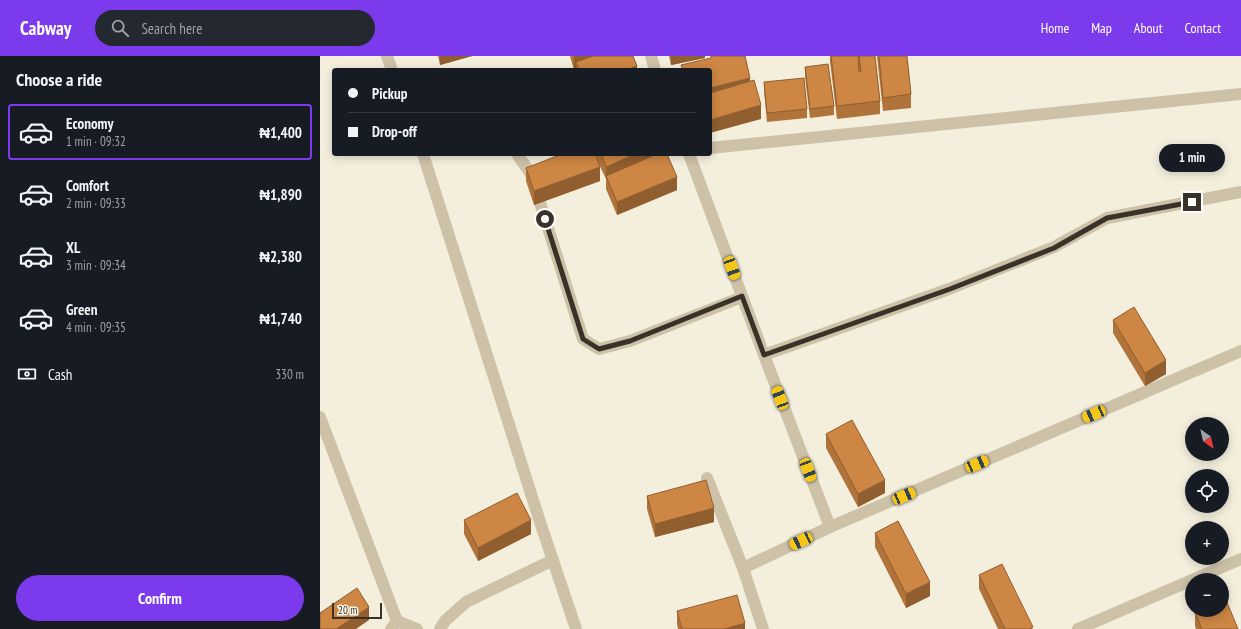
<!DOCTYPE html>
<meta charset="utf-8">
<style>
:root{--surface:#171b24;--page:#242831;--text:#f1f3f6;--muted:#9ea1a6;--line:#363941;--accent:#7c3aed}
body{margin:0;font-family:"PT Sans Narrow",sans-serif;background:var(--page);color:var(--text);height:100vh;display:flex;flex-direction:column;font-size:15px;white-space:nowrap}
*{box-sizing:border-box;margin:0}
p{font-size:13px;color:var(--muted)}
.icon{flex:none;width:22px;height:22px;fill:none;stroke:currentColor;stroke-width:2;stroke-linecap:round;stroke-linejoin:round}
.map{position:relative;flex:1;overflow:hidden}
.sheet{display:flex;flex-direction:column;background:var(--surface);width:320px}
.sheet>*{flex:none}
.banner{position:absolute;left:12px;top:12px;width:380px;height:88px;border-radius:4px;box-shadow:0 2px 10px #0003;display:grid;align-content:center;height:88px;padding:0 16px;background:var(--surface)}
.needle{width:26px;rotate:146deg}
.buttons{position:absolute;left:865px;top:361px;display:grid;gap:8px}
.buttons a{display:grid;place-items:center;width:44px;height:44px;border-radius:50%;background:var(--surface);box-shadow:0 2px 10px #0003;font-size:20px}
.scale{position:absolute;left:12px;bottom:10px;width:50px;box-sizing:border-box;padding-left:4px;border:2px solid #3a3229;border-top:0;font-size:11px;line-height:14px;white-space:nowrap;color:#3a3229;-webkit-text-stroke:3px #fbf7ea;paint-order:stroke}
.end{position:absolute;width:18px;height:18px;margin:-9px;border:5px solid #3a3229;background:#fff;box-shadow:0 0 0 2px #fff}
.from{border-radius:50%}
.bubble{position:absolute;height:28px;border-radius:14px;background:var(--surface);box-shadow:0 2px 10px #0003;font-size:13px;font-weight:800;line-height:28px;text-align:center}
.car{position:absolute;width:12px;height:24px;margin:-12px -6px;border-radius:5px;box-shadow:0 0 3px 1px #0007;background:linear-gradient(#f5c518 24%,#345 0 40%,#f5c518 0 76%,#345 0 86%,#f5c518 0)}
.banner b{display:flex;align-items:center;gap:14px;height:38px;font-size:15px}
.banner b+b{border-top:1px solid var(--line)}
.banner i{width:10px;height:10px;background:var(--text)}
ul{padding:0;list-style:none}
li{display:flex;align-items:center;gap:12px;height:56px;margin:0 8px 6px;padding:0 8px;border:2px solid transparent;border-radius:4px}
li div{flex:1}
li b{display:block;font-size:15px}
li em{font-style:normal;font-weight:800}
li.selected{border-color:var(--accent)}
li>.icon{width:36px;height:36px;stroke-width:1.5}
h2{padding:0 16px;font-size:18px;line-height:48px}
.pay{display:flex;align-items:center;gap:10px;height:44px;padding:0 16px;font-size:15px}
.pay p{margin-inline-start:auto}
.action{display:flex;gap:8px;margin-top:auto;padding:8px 16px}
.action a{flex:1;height:46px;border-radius:24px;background:var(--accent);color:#fff;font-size:16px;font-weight:800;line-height:46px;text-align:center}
header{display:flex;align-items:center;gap:24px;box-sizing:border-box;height:56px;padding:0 20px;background:var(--accent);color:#fff}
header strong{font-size:19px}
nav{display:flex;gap:22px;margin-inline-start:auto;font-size:14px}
.search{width:280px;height:36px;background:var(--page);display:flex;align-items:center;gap:10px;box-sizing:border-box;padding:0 14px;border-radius:22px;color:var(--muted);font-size:15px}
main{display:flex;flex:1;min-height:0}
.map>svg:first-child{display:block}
</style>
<header>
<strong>Cabway</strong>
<div class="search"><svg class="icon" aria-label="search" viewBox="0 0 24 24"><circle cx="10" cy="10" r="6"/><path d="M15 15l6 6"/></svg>Search here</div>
<nav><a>Home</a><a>Map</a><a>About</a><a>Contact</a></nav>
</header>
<main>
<section class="sheet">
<h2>Choose a ride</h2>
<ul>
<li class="selected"><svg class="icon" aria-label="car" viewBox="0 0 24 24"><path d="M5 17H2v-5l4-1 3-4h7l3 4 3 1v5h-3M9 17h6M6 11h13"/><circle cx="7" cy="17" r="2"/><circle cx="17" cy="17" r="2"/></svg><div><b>Economy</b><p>1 min · 09:32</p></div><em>₦1,400</em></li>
<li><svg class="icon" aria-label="car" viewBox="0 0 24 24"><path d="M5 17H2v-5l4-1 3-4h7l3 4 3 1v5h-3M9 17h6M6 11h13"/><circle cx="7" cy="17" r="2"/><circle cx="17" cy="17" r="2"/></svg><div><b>Comfort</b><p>2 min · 09:33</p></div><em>₦1,890</em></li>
<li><svg class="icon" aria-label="car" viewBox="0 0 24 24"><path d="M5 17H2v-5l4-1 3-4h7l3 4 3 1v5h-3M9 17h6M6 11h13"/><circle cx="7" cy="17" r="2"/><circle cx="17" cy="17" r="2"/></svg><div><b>XL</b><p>3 min · 09:34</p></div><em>₦2,380</em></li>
<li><svg class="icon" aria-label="car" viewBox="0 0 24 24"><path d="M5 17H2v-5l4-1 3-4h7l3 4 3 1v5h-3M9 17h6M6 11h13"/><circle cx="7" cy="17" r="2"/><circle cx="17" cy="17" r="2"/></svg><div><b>Green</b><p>4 min · 09:35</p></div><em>₦1,740</em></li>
</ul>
<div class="pay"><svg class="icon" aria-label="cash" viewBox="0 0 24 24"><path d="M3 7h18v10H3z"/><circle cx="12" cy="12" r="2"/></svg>Cash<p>330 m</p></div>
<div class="action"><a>Confirm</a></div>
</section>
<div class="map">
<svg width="921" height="573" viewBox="0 0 921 573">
<rect width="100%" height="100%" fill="#f4efdd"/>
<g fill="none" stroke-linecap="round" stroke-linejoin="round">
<!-- street -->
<g stroke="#cdc2a8" stroke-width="12">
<polyline points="67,0 72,14"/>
<polyline points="331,0 335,14"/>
<polyline points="390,92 921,38"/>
<polyline points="103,98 220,466 256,573"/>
<polyline points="197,98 211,118 263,283 279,293 310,285 422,241"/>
<polyline points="369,98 444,299 510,471"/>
<polyline points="444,299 629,233 734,191 787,162 921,136"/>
<polyline points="0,361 77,565 71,573"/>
<polyline points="387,422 423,512 443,573"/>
<polyline points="423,512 510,471 921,295"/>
<polyline points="77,565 97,573"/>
<polyline points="120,573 125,565 146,546 233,504"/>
<polyline points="758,573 921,503"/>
</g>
</g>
<!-- wall -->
<g fill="#b0733a">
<polygon points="118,0 152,0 120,9"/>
<polygon points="250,0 313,0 317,14 256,14 256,13 254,14"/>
<polygon points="349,0 385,0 385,2 351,9"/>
<polygon points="510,0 538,0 538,3 538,0 555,0 560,45 560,58 517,63 510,5"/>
<polygon points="557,0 587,0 591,38 591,52 563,55"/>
<polygon points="485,11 514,50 514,59 490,62 485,20"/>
<polygon points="444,26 487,53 487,62 447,66 444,35"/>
<polygon points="275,98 347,98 357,134 297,159 286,133 286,123 276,102 280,125 214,149 206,125 206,112 275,99"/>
<polygon points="793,264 846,318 825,330 793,277"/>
<polygon points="506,378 565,437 538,451 506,392"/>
<polygon points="327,440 394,466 335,481 327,453"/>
<polygon points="144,464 211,478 158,505 144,478"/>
<polygon points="555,477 610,540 586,552 555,491"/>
<polygon points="659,519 713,573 678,573 659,533"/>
<polygon points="357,555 425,573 358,573 357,568"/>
<polygon points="875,557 918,573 876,573 875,570"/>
</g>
<!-- shaded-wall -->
<g fill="#905e2f">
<polygon points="120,0 152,0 120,9"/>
<polygon points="254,0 298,0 256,6 256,13 254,14"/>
<polygon points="351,0 385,0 385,2 351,9"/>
<polygon points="317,10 317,14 307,14"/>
<polygon points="430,22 430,35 390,45 390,32"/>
<polygon points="441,49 441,63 390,77 390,64"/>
<polygon points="315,98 344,98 286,122 286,111"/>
<polygon points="280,111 280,125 214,149 214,135"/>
<polygon points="357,121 357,134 297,159 297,146"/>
<polygon points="846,304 846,318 825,330 825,317"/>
<polygon points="565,424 565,437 538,451 538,438"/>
<polygon points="394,452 394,466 335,481 335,468"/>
<polygon points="211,464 211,478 158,505 158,492"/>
<polygon points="610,526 610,540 586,552 586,538"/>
<polygon points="49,551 49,564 36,573 16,573"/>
<polygon points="425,567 425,573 404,573"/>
</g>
<!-- building -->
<g fill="#cd8643" stroke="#905e2f">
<polygon points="273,0 313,0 317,10 307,14 259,14 256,6"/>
<polygon points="391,0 425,0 430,22 390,32 390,14 363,14 361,9 391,2"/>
<polygon points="511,0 538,0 539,16 541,15 539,0 555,0 560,45 517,50"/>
<polygon points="559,0 587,0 591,38 563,42"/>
<polygon points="508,8 514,50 490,53 485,11"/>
<polygon points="484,22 487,53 447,57 444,26"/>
<polygon points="434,24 441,49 390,64 390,37"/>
<polygon points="242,98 275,98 280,111 214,135 206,112"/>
<polygon points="281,98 315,98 286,111"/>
<polygon points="337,98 347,98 357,121 297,146 286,120"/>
<polygon points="814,251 846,304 825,317 793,264"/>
<polygon points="532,364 565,424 538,438 506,378"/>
<polygon points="386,424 394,452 335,468 327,440"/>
<polygon points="197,437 211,464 158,492 144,464"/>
<polygon points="578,465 610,526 586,538 555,477"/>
<polygon points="682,508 713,571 709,573 685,573 659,519"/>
<polygon points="37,532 49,551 16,573 0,573 0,557"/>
<polygon points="417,539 425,567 404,573 362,573 357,555"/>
<polygon points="906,544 918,573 882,573 875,557 883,554 902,554 902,546"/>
</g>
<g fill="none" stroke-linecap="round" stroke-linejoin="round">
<!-- route -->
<polyline stroke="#3a3229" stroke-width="5" points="225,163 263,283 279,293 310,285 422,240 444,299 630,233 734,192 787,162 872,146"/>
</g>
</svg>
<div class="buttons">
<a><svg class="needle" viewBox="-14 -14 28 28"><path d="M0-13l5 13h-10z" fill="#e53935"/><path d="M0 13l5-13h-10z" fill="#9ea1a6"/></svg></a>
<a><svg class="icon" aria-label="locate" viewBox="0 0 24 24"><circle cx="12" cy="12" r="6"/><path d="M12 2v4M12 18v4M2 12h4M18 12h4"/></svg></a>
<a>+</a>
<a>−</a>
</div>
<div class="scale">20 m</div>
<i class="end from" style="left:225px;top:163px"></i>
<i class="end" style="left:872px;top:146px"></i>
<div class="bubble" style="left:839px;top:88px;width:66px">1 min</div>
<i class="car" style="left:412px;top:212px;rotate:160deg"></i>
<i class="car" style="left:460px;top:342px;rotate:339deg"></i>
<i class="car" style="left:774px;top:358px;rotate:247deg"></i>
<i class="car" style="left:657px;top:408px;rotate:67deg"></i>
<i class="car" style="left:488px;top:414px;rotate:159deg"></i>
<i class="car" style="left:584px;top:440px;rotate:67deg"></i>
<i class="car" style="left:481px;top:485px;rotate:245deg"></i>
<div class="banner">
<b><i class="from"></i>Pickup</b>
<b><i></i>Drop-off</b>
</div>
</div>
</main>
